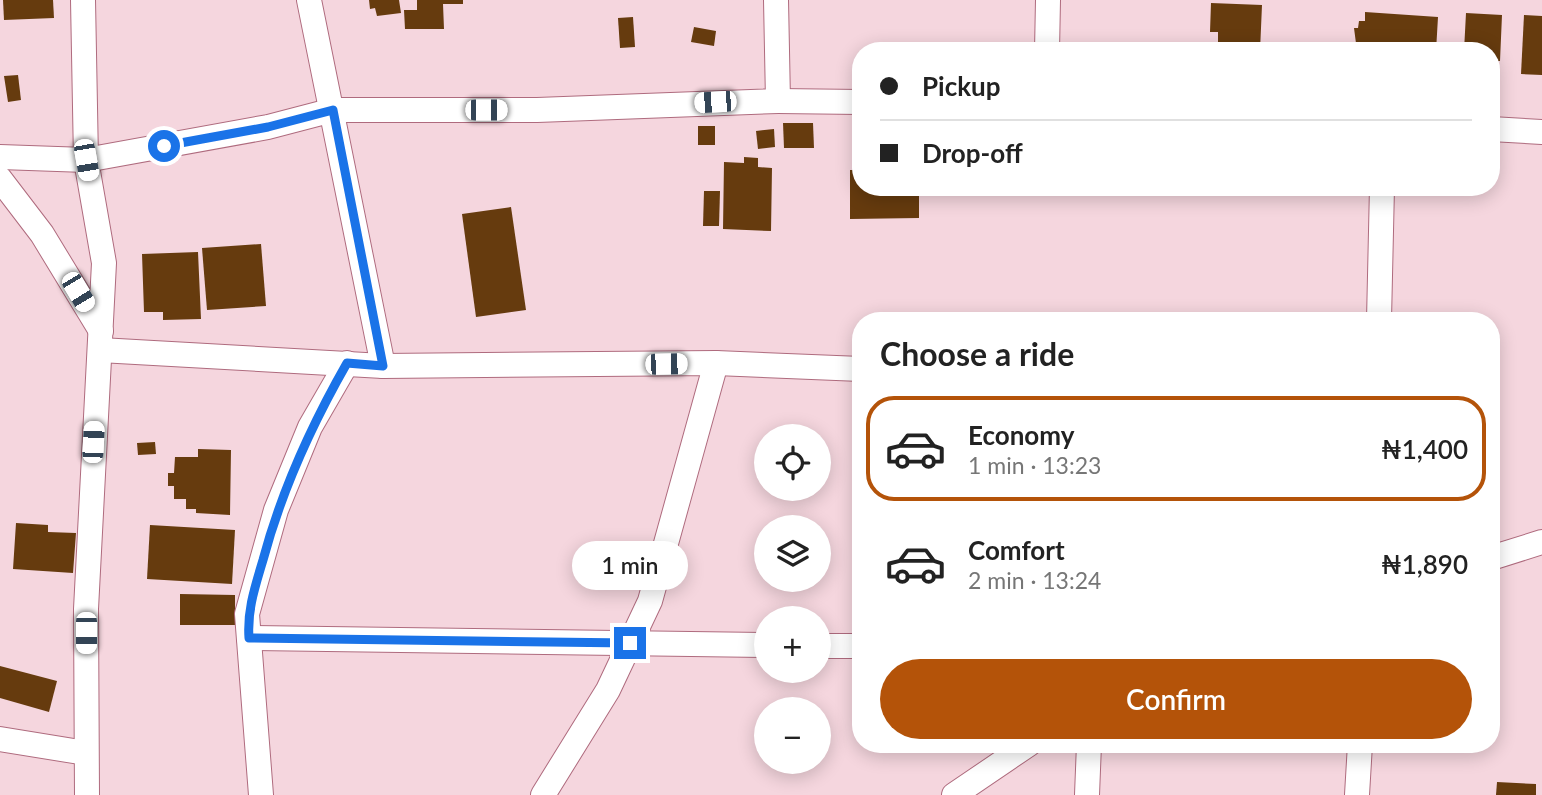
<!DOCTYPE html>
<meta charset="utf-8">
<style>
:root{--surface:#fff;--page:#f2f2f2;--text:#222;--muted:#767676;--line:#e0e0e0;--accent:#b45309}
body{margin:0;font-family:Lato,sans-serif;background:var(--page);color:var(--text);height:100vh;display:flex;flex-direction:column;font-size:26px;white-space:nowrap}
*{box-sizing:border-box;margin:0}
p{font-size:23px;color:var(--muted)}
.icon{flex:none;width:38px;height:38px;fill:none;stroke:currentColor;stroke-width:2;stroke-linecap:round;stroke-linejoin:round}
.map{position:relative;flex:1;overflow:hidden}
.drawer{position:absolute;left:852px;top:312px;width:648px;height:441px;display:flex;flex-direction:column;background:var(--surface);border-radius:28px;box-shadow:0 4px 18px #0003}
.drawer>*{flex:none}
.top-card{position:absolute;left:852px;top:42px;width:648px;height:154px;border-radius:28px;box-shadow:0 4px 18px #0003;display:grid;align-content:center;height:154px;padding:0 28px;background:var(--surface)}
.buttons{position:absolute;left:754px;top:424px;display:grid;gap:14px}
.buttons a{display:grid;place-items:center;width:77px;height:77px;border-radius:50%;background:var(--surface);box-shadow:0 4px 18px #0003;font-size:35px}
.end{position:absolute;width:32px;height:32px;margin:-16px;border:9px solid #1a73e8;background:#fff;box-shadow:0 0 0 4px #fff}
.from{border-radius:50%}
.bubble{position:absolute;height:49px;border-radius:24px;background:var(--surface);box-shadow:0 4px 18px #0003;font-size:23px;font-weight:600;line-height:49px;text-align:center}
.car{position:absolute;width:21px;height:42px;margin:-21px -10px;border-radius:9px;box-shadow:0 0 5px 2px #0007;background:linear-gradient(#fff 24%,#345 0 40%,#fff 0 76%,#345 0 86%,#fff 0)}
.top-card b{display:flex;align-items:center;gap:24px;height:66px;font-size:26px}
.top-card b+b{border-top:2px solid var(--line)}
.top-card i{width:18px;height:18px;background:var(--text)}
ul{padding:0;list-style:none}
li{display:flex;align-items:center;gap:21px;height:105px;margin:0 14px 10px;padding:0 14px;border:4px solid transparent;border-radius:28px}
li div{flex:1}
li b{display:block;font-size:26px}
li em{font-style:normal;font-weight:600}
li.on{border-color:var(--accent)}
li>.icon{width:63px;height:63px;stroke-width:1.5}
h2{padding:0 28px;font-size:32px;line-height:84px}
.button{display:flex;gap:14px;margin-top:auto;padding:14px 28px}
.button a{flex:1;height:80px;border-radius:42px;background:var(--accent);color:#fff;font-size:28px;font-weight:600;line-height:80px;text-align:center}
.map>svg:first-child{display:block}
</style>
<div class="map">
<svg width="1542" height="795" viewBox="0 0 1542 795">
<rect width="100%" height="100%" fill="#f5d6de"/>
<!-- building -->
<g fill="#663b0e">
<polygon points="3,0 53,0 54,18 4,20"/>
<polygon points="369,0 399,0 401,13 377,16 375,8 370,9"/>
<polygon points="417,0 463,0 463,4 443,4 444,29 405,29 404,10 417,10"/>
<polygon points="1211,3 1262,5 1260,51 1218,51 1218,32 1210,32"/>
<polygon points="1365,12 1438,17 1436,51 1357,51 1354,28 1358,28 1359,21 1365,21"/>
<polygon points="1466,13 1502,15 1500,61 1491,61 1491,51 1464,51"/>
<polygon points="1524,15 1542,16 1542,75 1521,74"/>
<polygon points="633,17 635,47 620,48 618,18"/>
<polygon points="694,27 716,31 714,46 691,42"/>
<polygon points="18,75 21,100 8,102 4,76"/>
<polygon points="783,123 813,123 814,148 784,148"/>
<rect x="698" y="126" width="17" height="19"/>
<polygon points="774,129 775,147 758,149 756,131"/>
<polygon points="744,157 758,158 758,167 772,168 771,231 723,229 724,162 744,163"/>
<polygon points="850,170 861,170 861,187 919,187 919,218 850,219"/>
<polygon points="704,191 720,191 719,226 703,226"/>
<polygon points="511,207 526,310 476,317 462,214"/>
<polygon points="261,244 266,306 207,310 202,248"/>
<polygon points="198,252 201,319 163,320 163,312 144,312 142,254"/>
<polygon points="155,442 156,454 138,455 137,443"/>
<polygon points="198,449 231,450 230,515 196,513 196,509 186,509 186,499 174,499 174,486 168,486 168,473 174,473 175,457 198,457"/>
<polygon points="16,523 48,525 48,532 76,533 73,573 13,569"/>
<polygon points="150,525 235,530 232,584 147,579"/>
<polygon points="180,594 235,595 235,625 180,625"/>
<polygon points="0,666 57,681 49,712 0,698"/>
<polygon points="1497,782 1536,784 1536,795 1496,795"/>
</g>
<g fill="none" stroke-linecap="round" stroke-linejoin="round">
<defs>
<g id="minor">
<polyline points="83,0 86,160 104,263 86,609 87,795"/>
<polyline points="309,0 383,366"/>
<polyline points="1047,51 1048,0"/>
<polyline points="778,101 861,102"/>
<polyline points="1491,129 1542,132"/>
<polyline points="0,157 86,160 268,127 333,110 537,110 778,101 776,0"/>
<polyline points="0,179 42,234 101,331"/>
<polyline points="1379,320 1382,187"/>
<polyline points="100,350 383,366 716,363 861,369"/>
<polyline points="1491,558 1542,542"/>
<polyline points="249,638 766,645"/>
<polyline points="819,646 861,646"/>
<polyline points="0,739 86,753"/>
<polyline points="261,795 247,614 276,510 310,427 347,363"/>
<polyline points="543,795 608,690 650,601 716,363"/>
<polyline points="954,795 1029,744"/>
<polyline points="1087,795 1089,744"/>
<polyline points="1357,795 1360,744"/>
</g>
</defs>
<!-- minor casing -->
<use href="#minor" stroke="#af6b7e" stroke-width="26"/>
<!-- minor -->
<use href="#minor" stroke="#fff" stroke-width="24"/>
</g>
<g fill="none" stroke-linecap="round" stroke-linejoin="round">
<!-- route -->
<path stroke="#1a73e8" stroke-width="9" d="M164 146 268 127 333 110 383 366 347 363C311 426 282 489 263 560 255 587 247 610 249 638L630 643"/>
</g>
</svg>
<div class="buttons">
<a><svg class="icon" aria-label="locate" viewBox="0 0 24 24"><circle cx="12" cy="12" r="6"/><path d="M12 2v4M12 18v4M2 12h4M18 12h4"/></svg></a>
<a><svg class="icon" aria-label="layers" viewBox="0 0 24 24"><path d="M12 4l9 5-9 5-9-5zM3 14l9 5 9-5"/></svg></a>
<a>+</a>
<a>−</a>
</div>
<i class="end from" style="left:164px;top:146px"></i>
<i class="end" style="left:630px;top:643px"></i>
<div class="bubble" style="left:572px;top:541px;width:116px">1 min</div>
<i class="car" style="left:715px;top:102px;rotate:267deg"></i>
<i class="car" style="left:486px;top:110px;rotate:90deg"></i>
<i class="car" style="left:86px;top:160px;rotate:170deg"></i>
<i class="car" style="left:78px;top:292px;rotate:149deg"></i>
<i class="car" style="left:666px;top:364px;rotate:89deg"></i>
<i class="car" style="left:93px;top:442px;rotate:3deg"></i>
<i class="car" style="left:86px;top:633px;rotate:180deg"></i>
<div class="top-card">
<b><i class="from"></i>Pickup</b>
<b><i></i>Drop-off</b>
</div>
<section class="drawer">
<h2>Choose a ride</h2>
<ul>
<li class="on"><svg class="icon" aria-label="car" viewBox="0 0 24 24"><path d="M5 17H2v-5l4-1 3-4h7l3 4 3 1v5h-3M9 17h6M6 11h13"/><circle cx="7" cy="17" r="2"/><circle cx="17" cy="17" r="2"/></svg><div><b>Economy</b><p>1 min · 13:23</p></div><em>₦1,400</em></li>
<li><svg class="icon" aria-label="car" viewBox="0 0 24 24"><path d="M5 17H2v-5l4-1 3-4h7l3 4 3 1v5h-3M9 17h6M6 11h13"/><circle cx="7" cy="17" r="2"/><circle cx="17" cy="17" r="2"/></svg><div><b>Comfort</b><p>2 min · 13:24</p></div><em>₦1,890</em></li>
</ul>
<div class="button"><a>Confirm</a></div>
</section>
</div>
